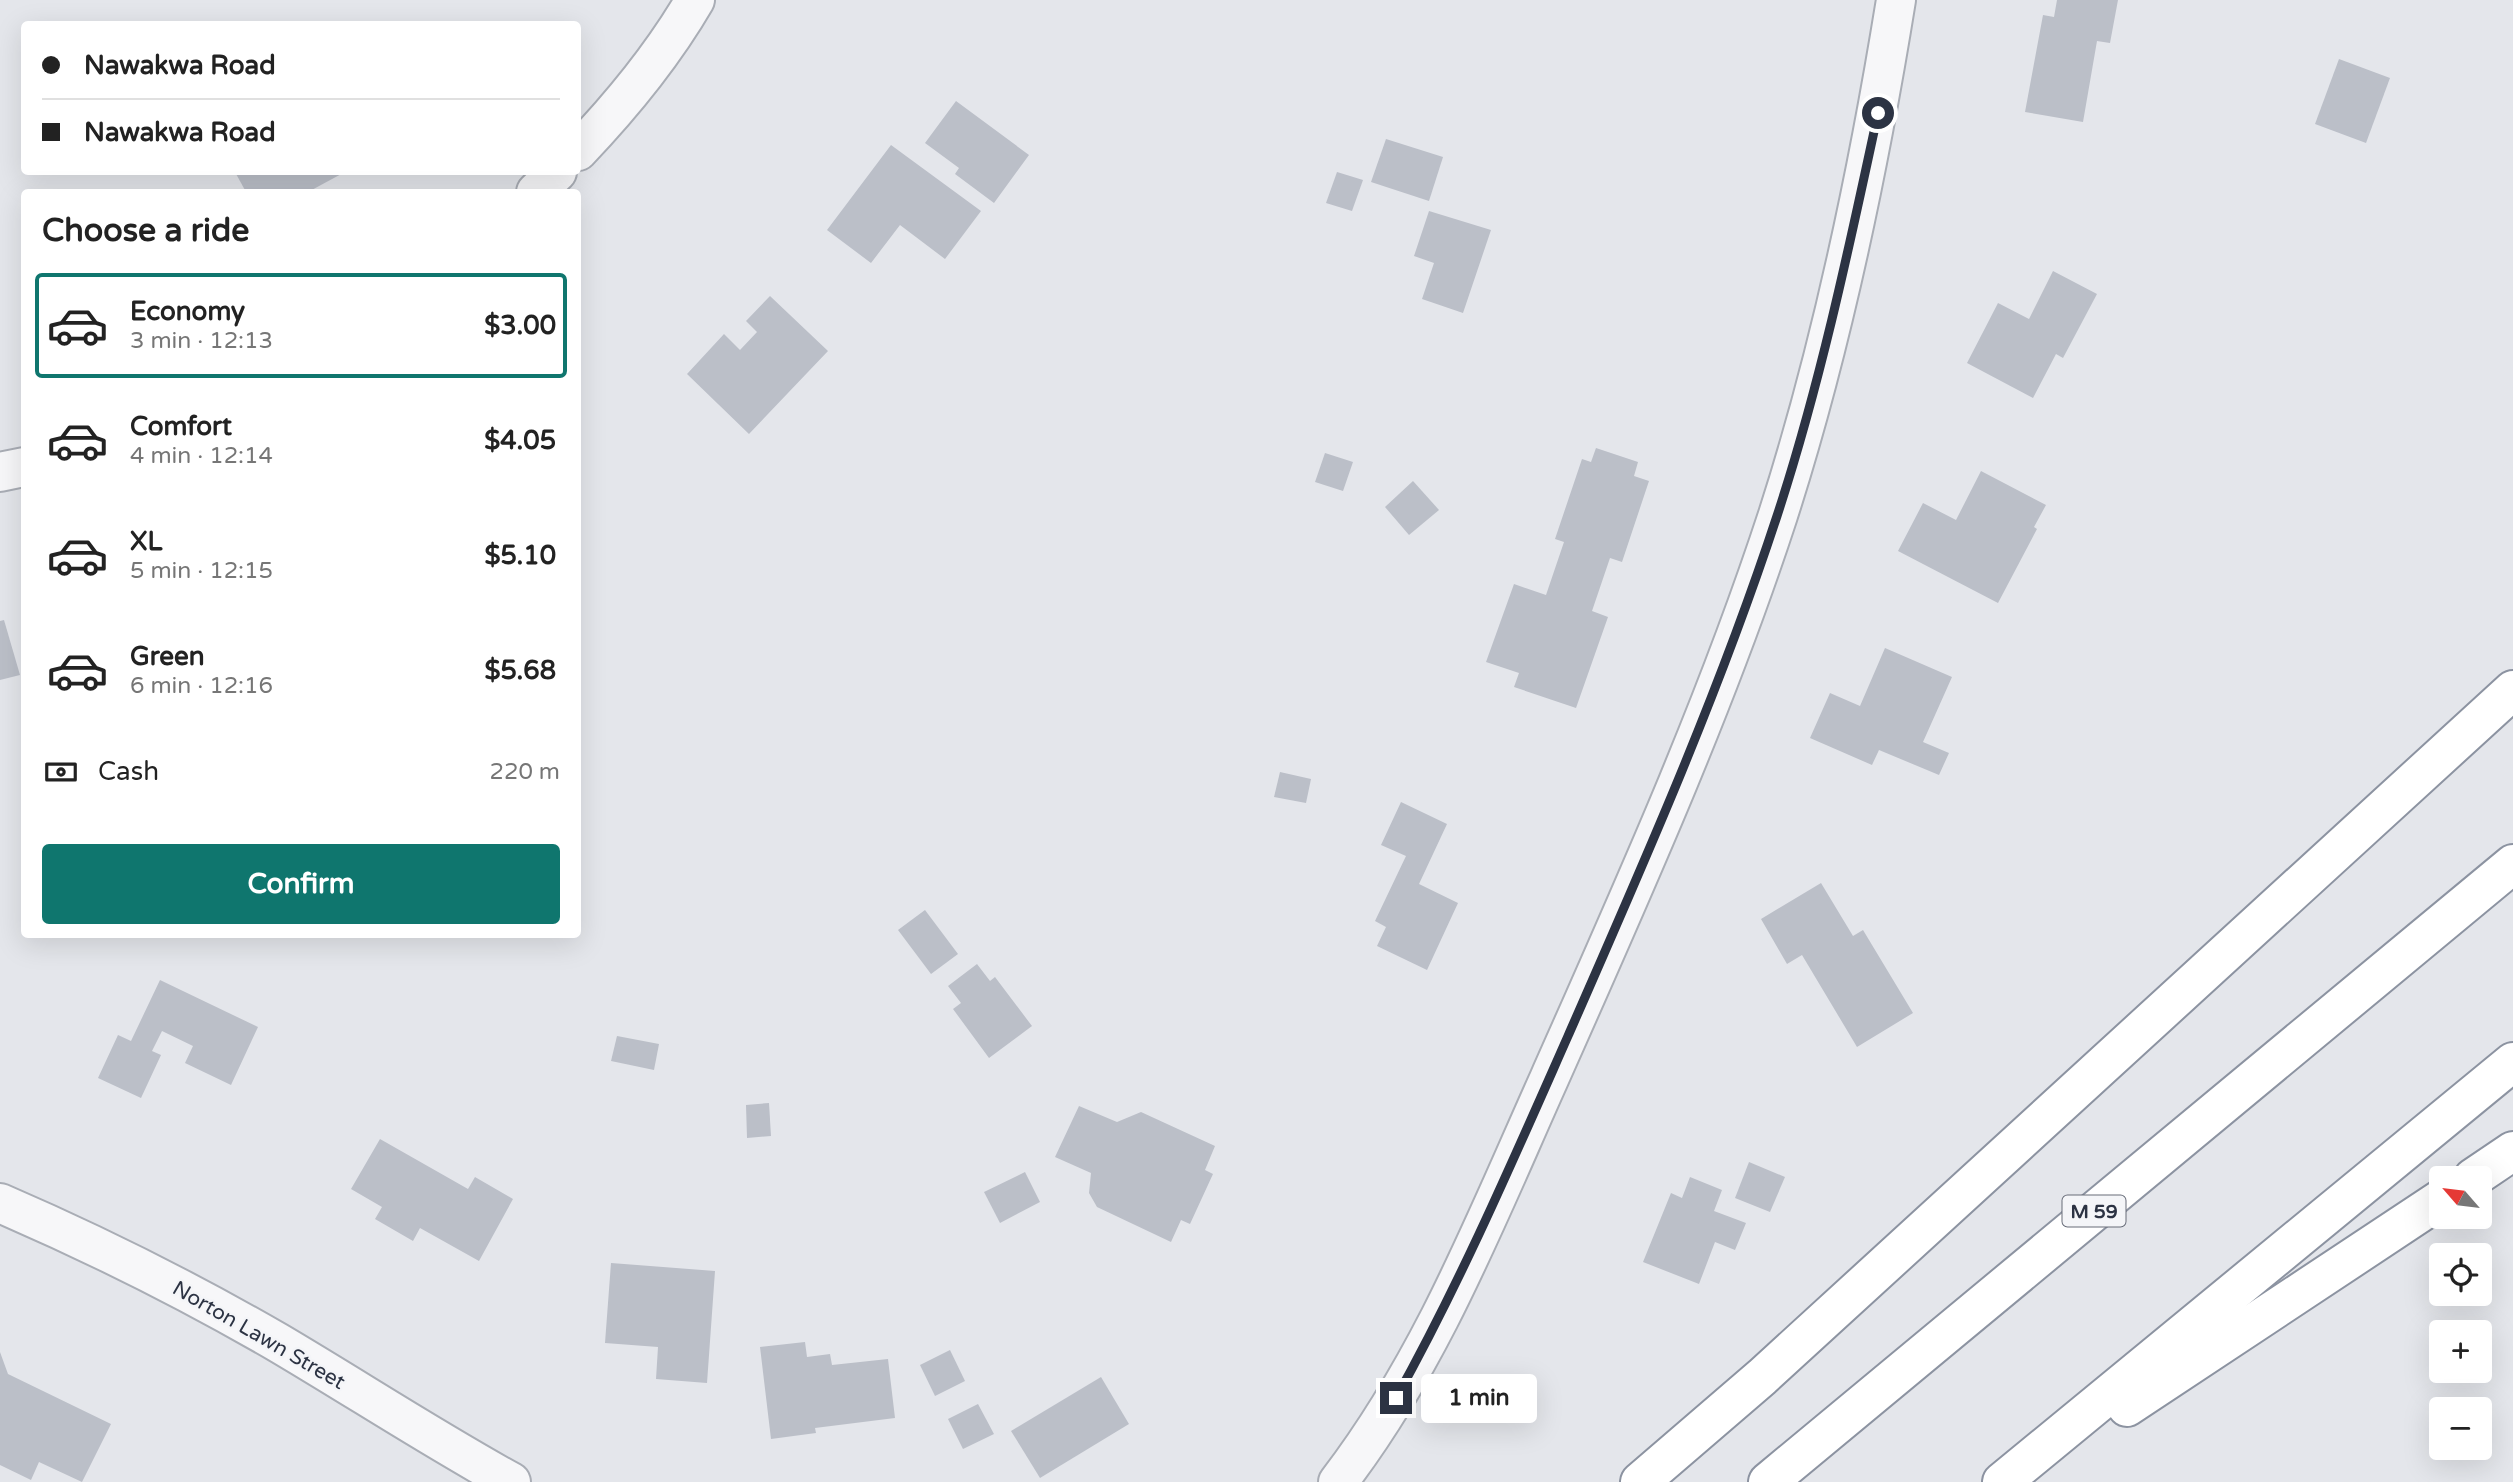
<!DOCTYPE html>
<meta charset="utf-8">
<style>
:root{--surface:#fff;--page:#f2f2f2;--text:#222;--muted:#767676;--line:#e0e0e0;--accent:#0f766e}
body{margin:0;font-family:"Varela Round",sans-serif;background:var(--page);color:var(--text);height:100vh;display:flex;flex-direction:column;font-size:26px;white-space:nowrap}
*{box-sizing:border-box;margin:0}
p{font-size:23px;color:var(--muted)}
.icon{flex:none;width:38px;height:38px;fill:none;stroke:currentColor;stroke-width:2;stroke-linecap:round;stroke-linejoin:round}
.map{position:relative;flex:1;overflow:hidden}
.side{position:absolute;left:21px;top:189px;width:560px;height:749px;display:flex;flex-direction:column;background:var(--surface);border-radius:7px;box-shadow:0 7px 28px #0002}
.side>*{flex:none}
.guide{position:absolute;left:21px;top:21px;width:560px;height:154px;border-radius:7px;box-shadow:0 7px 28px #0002;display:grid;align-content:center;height:154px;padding:0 21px;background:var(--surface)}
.needle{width:46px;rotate:298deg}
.buttons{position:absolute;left:2429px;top:1166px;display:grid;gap:14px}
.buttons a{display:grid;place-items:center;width:63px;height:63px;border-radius:7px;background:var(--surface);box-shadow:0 7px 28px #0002;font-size:35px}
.end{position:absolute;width:32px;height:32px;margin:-16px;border:9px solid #2c3343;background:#fff;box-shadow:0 0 0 4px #fff}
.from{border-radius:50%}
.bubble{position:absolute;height:49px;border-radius:7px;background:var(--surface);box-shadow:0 7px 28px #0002;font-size:23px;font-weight:700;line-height:49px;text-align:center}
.guide b{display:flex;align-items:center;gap:24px;height:66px;font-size:26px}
.guide b+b{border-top:2px solid var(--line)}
.guide i{width:18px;height:18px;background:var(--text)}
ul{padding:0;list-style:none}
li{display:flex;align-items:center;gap:21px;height:105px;margin:0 14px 10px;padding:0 7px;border:4px solid transparent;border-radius:7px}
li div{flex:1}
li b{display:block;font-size:26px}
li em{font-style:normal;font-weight:700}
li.current{border-color:var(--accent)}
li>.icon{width:63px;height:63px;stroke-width:1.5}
h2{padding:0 21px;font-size:32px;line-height:84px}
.pay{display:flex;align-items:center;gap:18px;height:77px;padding:0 21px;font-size:26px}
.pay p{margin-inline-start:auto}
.action{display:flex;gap:14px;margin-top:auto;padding:14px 21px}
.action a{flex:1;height:80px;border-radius:7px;background:var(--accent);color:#fff;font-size:28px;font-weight:700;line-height:80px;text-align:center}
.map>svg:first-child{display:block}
</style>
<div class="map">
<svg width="2513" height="1482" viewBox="0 0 2513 1482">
<rect width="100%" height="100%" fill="#e4e6eb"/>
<!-- building -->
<g fill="#bbbfc8">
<polygon points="2057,0 2118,0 2110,43 2097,41 2083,122 2025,112 2043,15 2054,17"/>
<polygon points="2339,59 2390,78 2366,143 2315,124"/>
<polygon points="956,101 1029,155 994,203 955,174 959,168 925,143"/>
<polygon points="1386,139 1443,157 1429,201 1371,182"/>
<polygon points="891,145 981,211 945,259 900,225 871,263 827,230"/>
<polygon points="235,172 345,172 308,192 246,192"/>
<polygon points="1337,172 1363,180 1352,211 1326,203"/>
<polygon points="1429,211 1491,230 1463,313 1422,299 1434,263 1414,256"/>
<polygon points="2053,271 2097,294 2063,358 2056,354 2033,398 1967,363 1998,303 2029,319"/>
<polygon points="770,296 828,351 749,434 687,374 724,334 740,350 757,332 746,321"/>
<polygon points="1596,448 1638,462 1634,476 1649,481 1622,562 1610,558 1592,611 1608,617 1576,708 1514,687 1519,673 1486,662 1514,584 1546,595 1564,542 1555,539 1582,459 1591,462"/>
<polygon points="1325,453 1353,462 1343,491 1315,482"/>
<polygon points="1981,471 2046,505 2034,527 2037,529 1998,603 1898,551 1923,503 1956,520"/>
<polygon points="1413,481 1439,510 1409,535 1385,507"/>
<polygon points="4,620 20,675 0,680 0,621"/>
<polygon points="1885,648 1952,677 1923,742 1949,753 1939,775 1879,750 1872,765 1810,738 1830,693 1860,706"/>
<polygon points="1280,772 1311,779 1306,803 1274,797"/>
<polygon points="1401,802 1447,824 1419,884 1458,903 1427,970 1377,946 1386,927 1375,921 1406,856 1381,845"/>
<polygon points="1821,883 1853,936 1863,930 1913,1013 1857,1047 1802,955 1787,964 1761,919"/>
<polygon points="925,910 958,954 931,974 898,930"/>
<polygon points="977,964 990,981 995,977 1032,1026 989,1058 953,1009 961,1003 948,986"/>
<polygon points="160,980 258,1027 231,1085 185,1063 193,1046 162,1031 152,1051 161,1055 141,1098 98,1078 118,1035 131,1041"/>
<polygon points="617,1036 659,1044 654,1070 611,1061"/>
<polygon points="769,1103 771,1136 747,1138 746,1105"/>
<polygon points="1079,1106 1117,1122 1141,1112 1215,1146 1205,1170 1213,1174 1190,1224 1181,1220 1171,1242 1097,1207 1089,1193 1091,1173 1055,1157"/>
<polygon points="380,1139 468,1189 475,1177 513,1199 479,1261 420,1228 413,1241 375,1219 382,1207 351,1189"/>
<polygon points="1749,1162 1785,1177 1770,1212 1735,1198"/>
<polygon points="1025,1172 1040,1202 1000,1223 984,1192"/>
<polygon points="1690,1177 1722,1190 1714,1211 1746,1223 1735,1250 1715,1242 1699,1284 1643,1262 1671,1193 1682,1198"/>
<polygon points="611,1263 715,1271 707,1383 656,1379 658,1347 605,1343"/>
<polygon points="805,1342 807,1357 830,1354 832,1365 888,1359 895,1418 815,1428 816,1433 771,1439 760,1347"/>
<polygon points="950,1350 965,1381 935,1396 920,1365"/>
<polygon points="0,1352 8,1374 111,1424 82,1482 39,1462 31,1480 0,1465"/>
<polygon points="1101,1377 1129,1424 1040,1478 1011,1431"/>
<polygon points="978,1404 994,1434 963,1449 948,1419"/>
</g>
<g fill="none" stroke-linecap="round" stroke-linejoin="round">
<defs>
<g id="street">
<path d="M578 151C622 105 663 55 695 0"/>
<polyline points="536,192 557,172"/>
<polyline points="0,472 24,467"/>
<path d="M0 1203C95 1244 187 1290 277 1342 355 1388 431 1438 511 1482"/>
<path d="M1338 1482C1431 1361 1487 1217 1549 1079 1631 894 1715 708 1778 515 1832 347 1868 173 1896 0"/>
</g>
<g id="highway">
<polyline points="2473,1178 2513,1151"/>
<polyline points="2127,1407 2441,1199"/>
<polyline points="1640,1482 1762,1377 2513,690"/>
<polyline points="1768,1482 2513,864"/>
<polyline points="2002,1482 2513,1062"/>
</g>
</defs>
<!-- street casing -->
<use href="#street" stroke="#a9adb5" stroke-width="42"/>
<!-- highway casing -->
<use href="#highway" stroke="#8c93a1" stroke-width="42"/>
<!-- street -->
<use href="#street" stroke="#f7f7f9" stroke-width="38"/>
<!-- highway -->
<use href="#highway" stroke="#fff" stroke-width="38"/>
</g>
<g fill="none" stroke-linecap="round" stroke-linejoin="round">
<!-- route -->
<path stroke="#2c3343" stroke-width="9" d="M1396 1398C1461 1281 1514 1158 1568 1036 1643 865 1719 693 1777 516 1820 385 1849 248 1878 113"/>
</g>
<g text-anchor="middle" stroke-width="5" stroke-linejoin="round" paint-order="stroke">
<!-- shield labels -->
<rect fill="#f4f5f8" stroke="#686d79" stroke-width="2" x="2062.5" y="1195.5" width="63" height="31" rx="5"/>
<g font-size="19" font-weight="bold" fill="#2c3343">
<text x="2094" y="1218">M 59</text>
</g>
<!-- street labels -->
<g font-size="21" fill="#2c3343" stroke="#f4f5f8">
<text transform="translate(259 1335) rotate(30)" y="7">Norton Lawn Street</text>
</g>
</g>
</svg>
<div class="buttons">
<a><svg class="needle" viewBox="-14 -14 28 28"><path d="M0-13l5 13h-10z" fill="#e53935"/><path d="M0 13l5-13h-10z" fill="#767676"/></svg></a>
<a><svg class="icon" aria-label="locate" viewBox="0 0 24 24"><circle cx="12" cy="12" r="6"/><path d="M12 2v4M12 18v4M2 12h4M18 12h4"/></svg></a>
<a>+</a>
<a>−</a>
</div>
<i class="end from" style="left:1878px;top:113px"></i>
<i class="end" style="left:1396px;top:1398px"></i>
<div class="bubble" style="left:1421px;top:1374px;width:116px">1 min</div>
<div class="guide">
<b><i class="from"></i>Nawakwa Road</b>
<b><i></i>Nawakwa Road</b>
</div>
<section class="side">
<h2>Choose a ride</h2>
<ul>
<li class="current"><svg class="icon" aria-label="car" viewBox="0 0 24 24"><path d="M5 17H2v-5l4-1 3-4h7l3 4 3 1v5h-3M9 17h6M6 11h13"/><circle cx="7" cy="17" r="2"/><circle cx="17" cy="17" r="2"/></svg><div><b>Economy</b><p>3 min · 12:13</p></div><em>$3.00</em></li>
<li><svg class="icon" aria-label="car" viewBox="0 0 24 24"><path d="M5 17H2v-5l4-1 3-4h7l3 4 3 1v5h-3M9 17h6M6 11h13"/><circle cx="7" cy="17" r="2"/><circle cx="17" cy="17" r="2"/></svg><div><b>Comfort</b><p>4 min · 12:14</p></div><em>$4.05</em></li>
<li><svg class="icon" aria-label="car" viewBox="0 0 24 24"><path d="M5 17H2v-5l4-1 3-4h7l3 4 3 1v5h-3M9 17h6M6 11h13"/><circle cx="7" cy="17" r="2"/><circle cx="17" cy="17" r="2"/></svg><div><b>XL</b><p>5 min · 12:15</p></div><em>$5.10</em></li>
<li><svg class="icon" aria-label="car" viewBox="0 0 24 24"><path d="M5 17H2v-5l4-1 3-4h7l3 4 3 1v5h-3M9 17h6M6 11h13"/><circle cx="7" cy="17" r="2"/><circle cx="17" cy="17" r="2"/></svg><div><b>Green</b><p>6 min · 12:16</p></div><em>$5.68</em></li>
</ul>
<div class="pay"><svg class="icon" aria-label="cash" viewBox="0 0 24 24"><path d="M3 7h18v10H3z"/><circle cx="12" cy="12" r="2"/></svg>Cash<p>220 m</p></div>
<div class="action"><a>Confirm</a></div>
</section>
</div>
